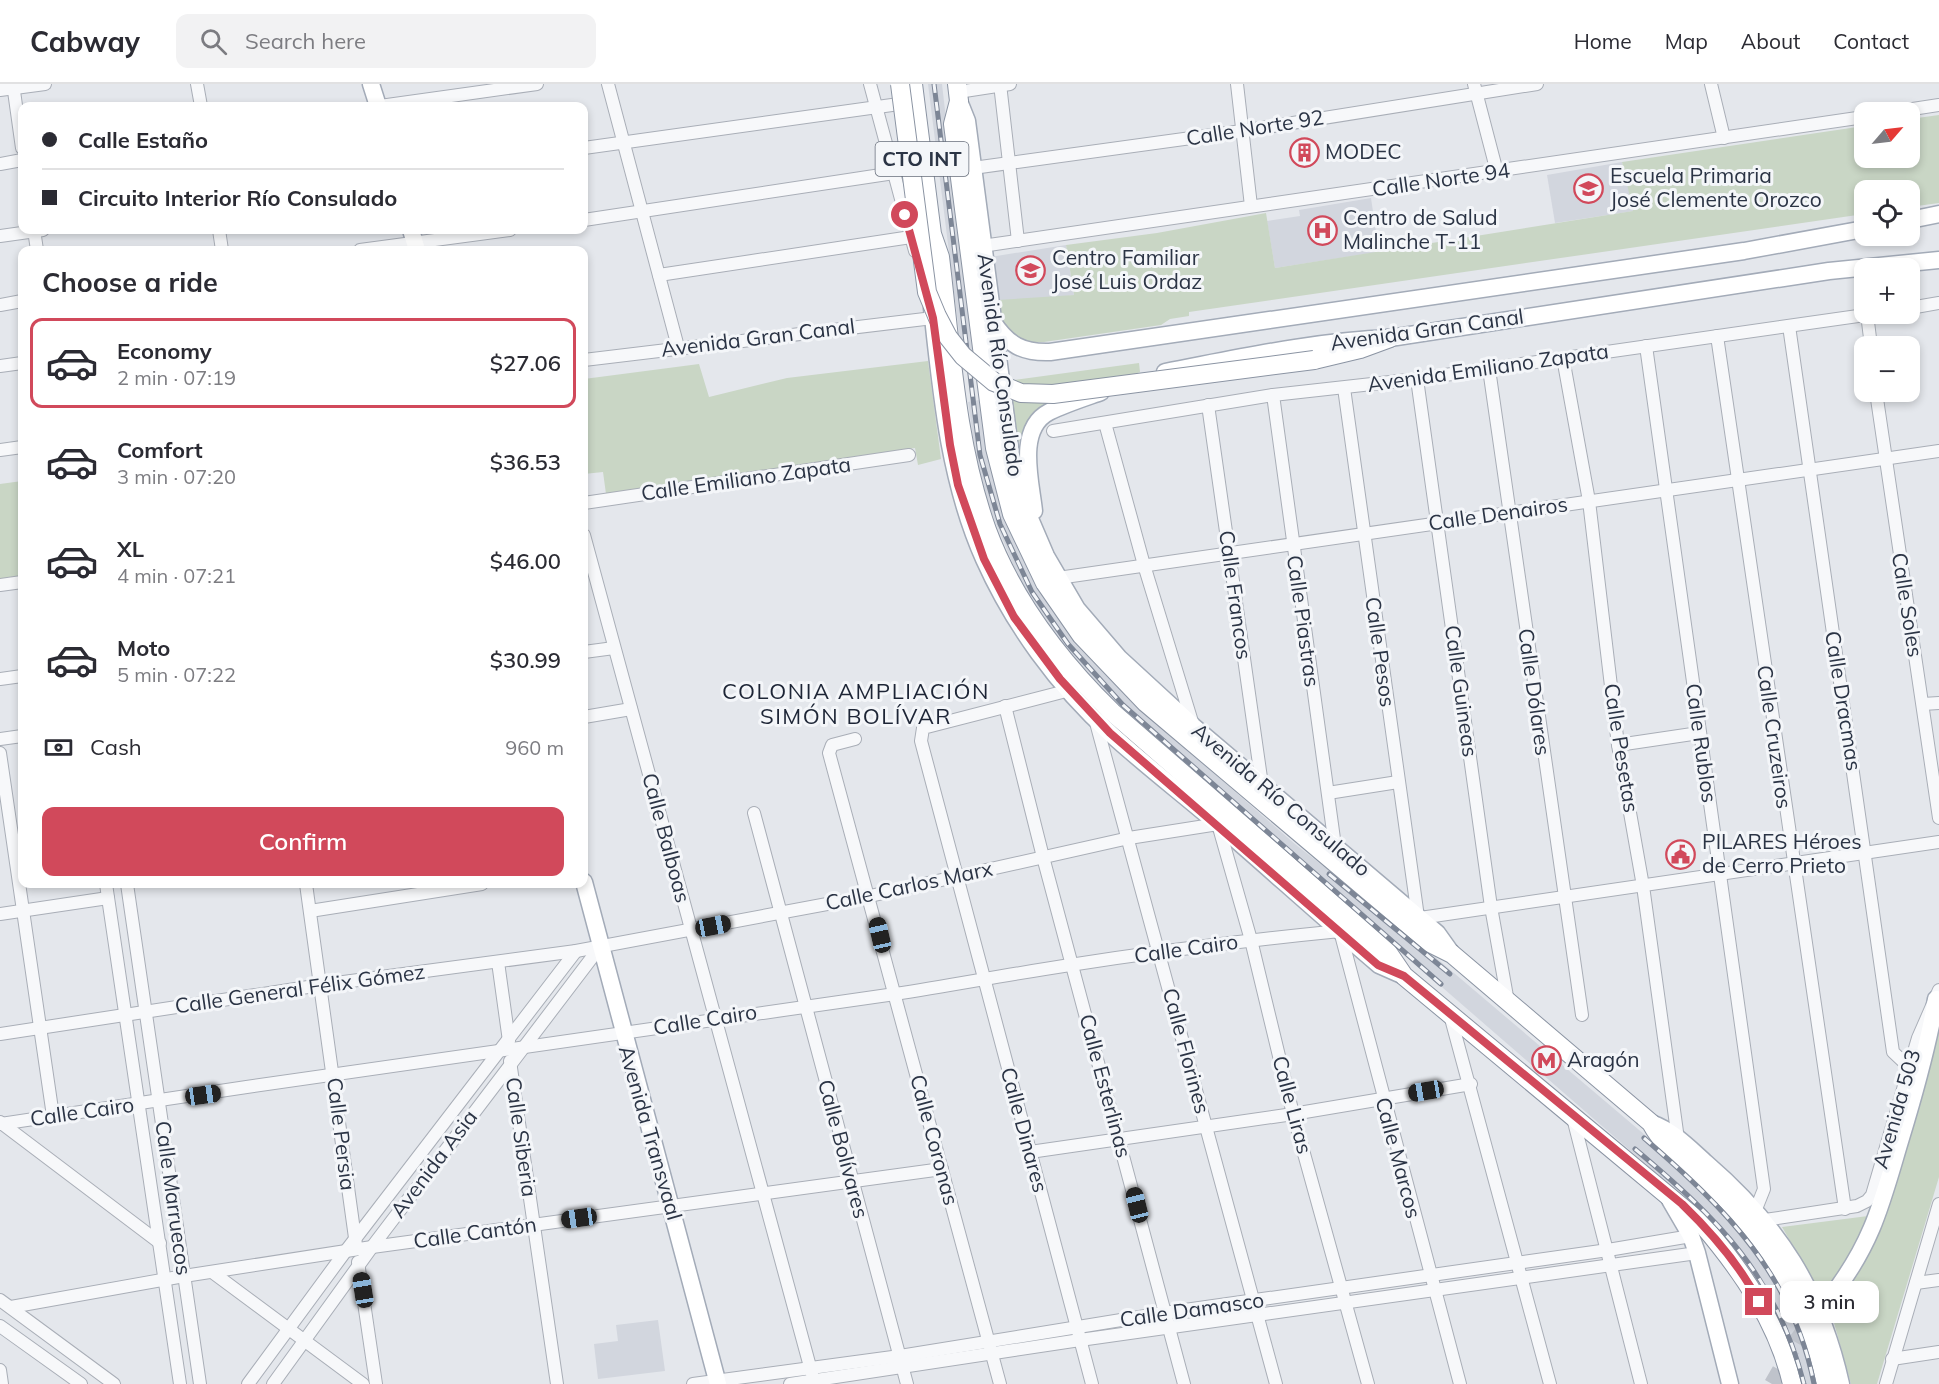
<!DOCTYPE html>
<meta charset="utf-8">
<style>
:root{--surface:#fff;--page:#f2f2f3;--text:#2b2b33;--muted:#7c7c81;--line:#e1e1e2;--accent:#d1495b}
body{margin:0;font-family:Mulish,sans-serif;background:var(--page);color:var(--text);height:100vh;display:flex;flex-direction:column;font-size:22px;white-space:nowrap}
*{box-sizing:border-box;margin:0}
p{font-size:20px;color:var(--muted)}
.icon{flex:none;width:33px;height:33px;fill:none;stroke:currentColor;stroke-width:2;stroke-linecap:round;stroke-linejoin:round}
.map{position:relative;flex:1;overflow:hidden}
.sheet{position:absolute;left:18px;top:162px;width:570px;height:642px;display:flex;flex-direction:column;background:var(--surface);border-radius:12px;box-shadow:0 3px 9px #0003}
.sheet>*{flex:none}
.top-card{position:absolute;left:18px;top:18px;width:570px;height:132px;border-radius:12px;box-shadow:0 3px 9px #0003;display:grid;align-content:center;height:132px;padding:0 24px;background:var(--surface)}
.needle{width:39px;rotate:62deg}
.fabs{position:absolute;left:1854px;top:18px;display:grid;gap:12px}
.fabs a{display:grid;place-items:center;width:66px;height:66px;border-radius:12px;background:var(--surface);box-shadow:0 3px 9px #0003;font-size:30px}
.end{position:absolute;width:27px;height:27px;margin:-14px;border:8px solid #d1495b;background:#fff;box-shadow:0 0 0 3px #fff}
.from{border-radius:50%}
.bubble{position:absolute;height:42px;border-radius:12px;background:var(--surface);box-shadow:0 3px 9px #0003;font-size:20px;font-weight:600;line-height:42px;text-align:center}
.car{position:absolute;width:18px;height:36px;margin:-18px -9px;border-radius:8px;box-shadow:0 0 4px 2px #0007;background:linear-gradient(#222 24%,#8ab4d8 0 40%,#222 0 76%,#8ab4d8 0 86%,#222 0)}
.top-card b{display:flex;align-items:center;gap:21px;height:57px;font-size:22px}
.top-card b+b{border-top:2px solid var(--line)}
.top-card i{width:15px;height:15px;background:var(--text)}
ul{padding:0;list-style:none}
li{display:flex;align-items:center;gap:18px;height:90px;margin:0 12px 9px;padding:0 12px;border:3px solid transparent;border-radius:12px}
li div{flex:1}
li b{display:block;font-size:22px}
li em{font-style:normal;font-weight:600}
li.current{border-color:var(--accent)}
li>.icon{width:54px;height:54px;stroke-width:1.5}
h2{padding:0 24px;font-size:27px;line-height:72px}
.pay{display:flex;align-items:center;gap:15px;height:66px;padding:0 24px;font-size:22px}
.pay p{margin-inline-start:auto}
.action{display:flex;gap:12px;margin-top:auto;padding:12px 24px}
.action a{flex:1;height:69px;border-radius:12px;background:var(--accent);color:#fff;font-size:24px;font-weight:600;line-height:69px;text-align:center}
header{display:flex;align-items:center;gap:36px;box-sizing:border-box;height:84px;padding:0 30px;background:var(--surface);border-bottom:2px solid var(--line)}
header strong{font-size:28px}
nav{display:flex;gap:33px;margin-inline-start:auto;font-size:21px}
.search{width:420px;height:54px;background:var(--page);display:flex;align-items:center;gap:15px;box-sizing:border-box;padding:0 21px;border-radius:12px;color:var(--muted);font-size:22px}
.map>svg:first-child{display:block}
</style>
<header>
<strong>Cabway</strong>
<div class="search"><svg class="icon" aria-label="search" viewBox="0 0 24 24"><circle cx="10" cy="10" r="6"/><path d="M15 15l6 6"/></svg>Search here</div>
<nav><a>Home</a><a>Map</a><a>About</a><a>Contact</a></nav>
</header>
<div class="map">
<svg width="1939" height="1300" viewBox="0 0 1939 1300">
<rect width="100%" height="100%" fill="#e4e7ec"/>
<!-- built -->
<g fill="#d2d6de">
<polygon points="928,0 942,0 973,271 962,272"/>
<polygon points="1622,78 1634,127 1555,139 1547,91"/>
<polygon points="1371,114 1379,168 1275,184 1267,137 1300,132 1299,126"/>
<polygon points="1066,161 1074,211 1004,221 997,216 990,173"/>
<polygon points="979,316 990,382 1017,461 1057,533 1091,576 1137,622 1295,760 1382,828 1704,1101 1766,1175 1799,1237 1819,1300 1799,1300 1758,1201 1728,1156 1701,1128 1101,607 1062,561 1036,525 1017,490 987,418 977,380 968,318"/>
<polygon points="658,1236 665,1287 598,1295 594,1260 618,1257 616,1241"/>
</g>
<!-- green -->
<g fill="#c9d6c5">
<polygon points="1939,31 1939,119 1910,123 1910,106 1864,106 1864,130 1189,228 1189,232 1170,235 1161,241 1044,258 1005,258 997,216 1074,211 1066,161 1157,149 1266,129 1275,184 1633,127 1622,78 1864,42 1864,74 1910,74 1910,35"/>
<polygon points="928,277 941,375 918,381 915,364 606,410 603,388 584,390 584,295 699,280 709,313 787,294"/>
<polygon points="1139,279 1140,288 1043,325 1016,362 1006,297"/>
<polygon points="22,397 22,494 0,497 0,400"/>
<polygon points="1939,931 1939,1093 1877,1300 1851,1300 1831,1228 1866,1176 1881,1139"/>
<polygon points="1868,1132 1851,1172 1822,1212 1782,1143"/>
</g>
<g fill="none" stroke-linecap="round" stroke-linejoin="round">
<!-- major-tunnel -->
<polyline stroke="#bfc3cb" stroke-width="16" stroke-dasharray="16 8" stroke-linecap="butt" points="1772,1300 1797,1256 1833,1210"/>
<defs>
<g id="minor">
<polyline points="13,0 22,64"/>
<polyline points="197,0 201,22"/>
<polyline points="608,0 678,263"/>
<polyline points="870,0 915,167"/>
<polyline points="1000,0 1018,157"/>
<polyline points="1237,0 1251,122"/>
<polyline points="1474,0 1497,88"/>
<polyline points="1711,0 1724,54"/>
<polyline points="0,6 45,0"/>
<polyline points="958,8 1010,0"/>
<polyline points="380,22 537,0"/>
<polyline points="1893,28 1939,21"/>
<polyline points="584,64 899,20"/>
<polyline points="0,80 22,76"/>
<polyline points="973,84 1242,47 1537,0"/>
<polyline points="584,136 894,89"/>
<polyline points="34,146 37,166"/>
<polyline points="219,146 222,166"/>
<polyline points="0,152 43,146"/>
<polyline points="982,162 1864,33"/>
<polyline points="360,166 510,146"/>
<polyline points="659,191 911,153"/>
<polyline points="0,221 22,217"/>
<polyline points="1910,224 1939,219"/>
<polyline points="1867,230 1871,262"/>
<polyline points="1789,242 1893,968 1910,984"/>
<polyline points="1717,252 1845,1125"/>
<polyline points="1646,262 1764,1105 1756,1125"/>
<polyline points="1563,274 1589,417 1618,661 1643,802 1678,1055"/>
<polyline points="584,276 933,234 931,227"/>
<polyline points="0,282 22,279"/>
<polyline points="1489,285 1582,931"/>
<polyline points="1417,295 1491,823 1508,918"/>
<polyline points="1344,304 1418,833"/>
<polyline points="1876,308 1939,734"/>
<polyline points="1273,311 1335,762"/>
<polyline points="1208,321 1262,701"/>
<polyline points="1105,339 1144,481 1193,641"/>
<polyline points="1053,347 1273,311 1417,295 1872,230"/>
<polyline points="0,366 22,363"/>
<polyline points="584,419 909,371"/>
<polyline points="584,451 812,1290"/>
<polyline points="1058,494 1939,367"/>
<polyline points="0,501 22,498"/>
<polyline points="584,568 614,564"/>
<polyline points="0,595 22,592"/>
<polyline points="1070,606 923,644 921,657 1092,1300"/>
<polyline points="1923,620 1939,619"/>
<polyline points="1005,622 1043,773 1184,1300"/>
<polyline points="584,633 631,625"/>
<polyline points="1095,635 1276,1300"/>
<polyline points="0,655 22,652"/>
<polyline points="855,655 832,661 829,669 1000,1300"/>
<polyline points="1618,661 1699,649"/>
<polyline points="0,669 53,1032"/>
<polyline points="1328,709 1398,698"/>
<polyline points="754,729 907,1300"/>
<polyline points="106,800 180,1300"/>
<polyline points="127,800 200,1300"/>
<polyline points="306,800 356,1161"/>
<polyline points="310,827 482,800"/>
<polyline points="0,830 108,814"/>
<polyline points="1420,834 1939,758"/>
<polyline points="498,878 509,957"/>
<polyline points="1450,931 1550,1300"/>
<polyline points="0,950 321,901 576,867 870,812 1129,754 1218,740 1251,856 1293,1030 1368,1300"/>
<polyline points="510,977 557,1300"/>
<polyline points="1573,1034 1641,1300"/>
<polyline points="0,1038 160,1159"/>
<path d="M0 1040C298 994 597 953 895 910 953 901 1011 890 1070 881 1159 867 1249 856 1340 847L1460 1300"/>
<polyline points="1030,1068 1293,1030 1471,1000"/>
<polyline points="1765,1136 1857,1122 1867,1117 1872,1111 1918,954 1939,906"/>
<polyline points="358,1178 376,1300"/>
<polyline points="212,1188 363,1300"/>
<polyline points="1916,1199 1939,1196"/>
<polyline points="0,1216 114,1300"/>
<polyline points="11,1223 184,1192 372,1163 942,1085"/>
<polyline points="0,1242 81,1300"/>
<polyline points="1892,1275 1939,1268"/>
<polyline points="0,1286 2,1300"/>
<polyline points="248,1300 345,1168 576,867"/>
<polyline points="273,1300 372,1163 600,863"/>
<polyline points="693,1300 900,1272 1164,1229 1608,1166 1691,1152"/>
<polyline points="790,1300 1080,1256 1697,1169"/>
<polyline points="1886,1300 1939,1120"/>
</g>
<g id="major">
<polyline points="371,0 378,22"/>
<polyline points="959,17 967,37 1011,372 1025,423 1046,472 1077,525 1119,574 1193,642 1437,849 1452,870"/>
<polyline points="1910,136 1939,130"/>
<polyline points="411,146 417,166"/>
<path d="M932 224C941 308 949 397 984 475 1013 540 1058 602 1111 650 1146 682 1183 710 1219 741 1272 787 1325 835 1379 881L1404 892"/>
<path d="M993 238C1008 261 1023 269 1050 268L1744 167 1864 145"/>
<path d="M1165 288C1239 274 1314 257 1390 254L1829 187 1939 176"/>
<path d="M1034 427C1031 398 1016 345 1049 328 1065 320 1084 314 1101 308"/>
<polyline points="584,798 718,1300"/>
<path d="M1651 1039C1673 1047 1688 1063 1706 1079 1778 1141 1820 1206 1841 1300"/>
<polyline points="1670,1116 1691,1152 1697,1169 1730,1300"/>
<path d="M1833 1210C1874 1156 1882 1117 1901 1054 1915 1008 1928 963 1936 915"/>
</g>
<g id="highway">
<path d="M913 0 932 150 940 173C951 264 956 360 987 446 1013 516 1059 576 1112 628L1387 867 1404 892 1702 1140C1742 1187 1778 1239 1792 1300"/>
<path d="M957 0 959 17 953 40 995 364 1012 430 1045 499 1081 551 1146 619 1430 859 1452 870 1651 1039C1667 1069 1699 1089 1724 1113 1775 1164 1811 1229 1826 1300"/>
<polyline points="1314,276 1360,265 1390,254"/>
</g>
</defs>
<!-- minor casing -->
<use href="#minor" stroke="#a9aeb7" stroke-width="14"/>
<!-- major casing -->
<use href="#major" stroke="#a3abb8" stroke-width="19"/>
<!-- highway casing -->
<use href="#highway" stroke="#8b94a3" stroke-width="20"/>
<!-- minor -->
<use href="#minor" stroke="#f7f8fa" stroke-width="12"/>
<!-- major -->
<use href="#major" stroke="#fff" stroke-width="16"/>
<!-- highway -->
<use href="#highway" stroke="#fff" stroke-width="18"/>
<defs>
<g id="rail">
<polyline points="934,0 980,371 1000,440 1032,508 1068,560 1123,621 1441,900"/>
<polyline points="1329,790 1450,890"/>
<path d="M1644 1054C1725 1124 1793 1191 1814 1300"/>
<path d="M1635 1065C1718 1135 1776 1191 1804 1300"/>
</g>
</defs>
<!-- rail casing -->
<use href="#rail" stroke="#7d8696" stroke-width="5"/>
<!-- rail -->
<use href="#rail" stroke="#f4f6f9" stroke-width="3" stroke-dasharray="9" stroke-linecap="butt"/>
<defs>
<polyline id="highway-bridge" points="900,0 927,208 937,232 948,253 963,272 994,298 1021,309 1053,310 1314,276"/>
</defs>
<!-- highway-bridge casing -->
<use href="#highway-bridge" stroke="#8b94a3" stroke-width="20" stroke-linecap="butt"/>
<!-- highway-bridge -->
<use href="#highway-bridge" stroke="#fff" stroke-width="18"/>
</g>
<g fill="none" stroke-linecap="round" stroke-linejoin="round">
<!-- route -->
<path stroke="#d1495b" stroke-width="8" d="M905 131 933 234 950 361 958 401 984 475 1014 533 1060 595 1110 649 1378 881 1404 892 1682 1120C1712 1149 1740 1181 1759 1218"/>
</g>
<!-- icons -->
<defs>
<symbol id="building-ring" viewBox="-11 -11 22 22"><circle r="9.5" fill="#f4f6f9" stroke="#d1495b" stroke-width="1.5"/><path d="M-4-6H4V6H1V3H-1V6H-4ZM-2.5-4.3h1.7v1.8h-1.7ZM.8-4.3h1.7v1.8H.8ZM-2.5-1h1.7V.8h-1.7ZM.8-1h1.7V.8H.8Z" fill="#d1495b"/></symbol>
<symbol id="school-ring" viewBox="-11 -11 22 22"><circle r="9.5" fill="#f4f6f9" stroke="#d1495b" stroke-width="1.5"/><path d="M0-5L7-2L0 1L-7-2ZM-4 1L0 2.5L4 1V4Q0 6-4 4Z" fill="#d1495b"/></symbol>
<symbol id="hospital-ring" viewBox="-11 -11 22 22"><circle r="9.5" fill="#f4f6f9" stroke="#d1495b" stroke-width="1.5"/><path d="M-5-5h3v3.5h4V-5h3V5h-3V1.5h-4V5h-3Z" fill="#d1495b"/></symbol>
<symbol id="civic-ring" viewBox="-11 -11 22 22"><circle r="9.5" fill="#f4f6f9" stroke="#d1495b" stroke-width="1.5"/><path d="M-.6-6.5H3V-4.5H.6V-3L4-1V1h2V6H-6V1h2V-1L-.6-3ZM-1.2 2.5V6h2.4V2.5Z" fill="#d1495b"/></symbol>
<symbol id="metro-ring" viewBox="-11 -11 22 22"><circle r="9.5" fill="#f4f6f9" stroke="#d1495b" stroke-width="1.5"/><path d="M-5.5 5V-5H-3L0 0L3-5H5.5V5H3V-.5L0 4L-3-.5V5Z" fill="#d1495b"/></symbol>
</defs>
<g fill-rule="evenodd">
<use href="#building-ring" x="1288" y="52" width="33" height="33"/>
<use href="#school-ring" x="1572" y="88" width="33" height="33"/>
<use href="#hospital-ring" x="1306" y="130" width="33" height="33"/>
<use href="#school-ring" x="1014" y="170" width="33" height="33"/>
<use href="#civic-ring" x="1664" y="754" width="33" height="33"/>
<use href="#metro-ring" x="1530" y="960" width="33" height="33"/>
</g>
<g text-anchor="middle" stroke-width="6" stroke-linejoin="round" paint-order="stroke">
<!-- shield labels -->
<rect fill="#f4f6f9" stroke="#676e7b" stroke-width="1.5" x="875.5" y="58" width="93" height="34" rx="4.5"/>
<g font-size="20" font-weight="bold" fill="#2b3445">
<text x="922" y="82">CTO INT</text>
</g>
<!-- street labels -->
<g font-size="21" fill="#2b3445" stroke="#f4f6f9">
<text transform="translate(1255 44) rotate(-9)" y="7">Calle Norte 92</text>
<text transform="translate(1441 96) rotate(-8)" y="7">Calle Norte 94</text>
<text transform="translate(1427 246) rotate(-8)" y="7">Avenida Gran Canal</text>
<text transform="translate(758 254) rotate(-7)" y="7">Avenida Gran Canal</text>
<text transform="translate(1000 281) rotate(82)" y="7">Avenida Río Consulado</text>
<text transform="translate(1488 284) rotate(-8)" y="7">Avenida Emiliano Zapata</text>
<text transform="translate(746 395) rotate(-8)" y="7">Calle Emiliano Zapata</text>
<text transform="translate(1498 430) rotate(-8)" y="7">Calle Denairos</text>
<text transform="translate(1235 511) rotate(82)" y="7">Calle Francos</text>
<text transform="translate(1907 521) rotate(81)" y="7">Calle Soles</text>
<text transform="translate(1303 537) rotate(82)" y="7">Calle Piastras</text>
<text transform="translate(1380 568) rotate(82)" y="7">Calle Pesos</text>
<text transform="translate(1461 607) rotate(82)" y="7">Calle Guineas</text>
<text transform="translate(1534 608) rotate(82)" y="7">Calle Dólares</text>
<text transform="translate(1843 617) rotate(81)" y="7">Calle Dracmas</text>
<text transform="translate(1774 653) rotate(82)" y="7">Calle Cruzeiros</text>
<text transform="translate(1701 659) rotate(82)" y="7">Calle Rublos</text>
<text transform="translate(1621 664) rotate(81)" y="7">Calle Pesetas</text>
<text transform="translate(1281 716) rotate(40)" y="7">Avenida Río Consulado</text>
<text transform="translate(666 754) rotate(75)" y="7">Calle Balboas</text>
<text transform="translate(909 802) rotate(-12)" y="7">Calle Carlos Marx</text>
<text transform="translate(1186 865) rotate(-8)" y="7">Calle Cairo</text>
<text transform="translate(300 905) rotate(-8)" y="7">Calle General Félix Gómez</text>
<text transform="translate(705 936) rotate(-9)" y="7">Calle Cairo</text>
<text transform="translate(1186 967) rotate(75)" y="7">Calle Florines</text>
<text transform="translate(1105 1002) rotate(75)" y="7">Calle Esterlinas</text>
<text transform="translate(1292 1021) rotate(75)" y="7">Calle Liras</text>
<text transform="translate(1897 1025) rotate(-74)" y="7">Avenida 503</text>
<text transform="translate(82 1028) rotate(-8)" y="7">Calle Cairo</text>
<text transform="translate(1024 1046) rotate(75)" y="7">Calle Dinares</text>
<text transform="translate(650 1049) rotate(74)" y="7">Avenida Transvaal</text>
<text transform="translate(341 1050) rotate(83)" y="7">Calle Persia</text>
<text transform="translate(521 1053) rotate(82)" y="7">Calle Siberia</text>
<text transform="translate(934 1056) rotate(75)" y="7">Calle Coronas</text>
<text transform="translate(843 1065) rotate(75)" y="7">Calle Bolívares</text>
<text transform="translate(1398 1074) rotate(75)" y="7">Calle Marcos</text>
<text transform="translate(434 1080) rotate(-53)" y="7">Avenida Asia</text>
<text transform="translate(173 1114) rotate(82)" y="7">Calle Marruecos</text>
<text transform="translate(475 1149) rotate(-8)" y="7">Calle Cantón</text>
<text transform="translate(1192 1226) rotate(-8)" y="7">Calle Damasco</text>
</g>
<!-- poi labels -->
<g font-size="21" fill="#2b3445" stroke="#f4f6f9" text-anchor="start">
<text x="1325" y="75">MODEC</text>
<text x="1610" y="99">Escuela Primaria<tspan x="1610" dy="24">José Clemente Orozco</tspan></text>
<text x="1343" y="141">Centro de Salud<tspan x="1343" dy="24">Malinche T-11</tspan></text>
<text x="1052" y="181">Centro Familiar<tspan x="1052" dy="24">José Luis Ordaz</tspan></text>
<text x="1702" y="765">PILARES Héroes<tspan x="1702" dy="24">de Cerro Prieto</tspan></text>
<text x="1567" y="983">Aragón</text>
</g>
<!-- neighbourhood labels -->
<g font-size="22" letter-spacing="1.5" fill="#1d2536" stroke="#f4f6f9">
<text x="856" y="615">COLONIA AMPLIACIÓN<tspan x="856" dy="25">SIMÓN BOLÍVAR</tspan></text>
</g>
</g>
</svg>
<div class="fabs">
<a><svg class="needle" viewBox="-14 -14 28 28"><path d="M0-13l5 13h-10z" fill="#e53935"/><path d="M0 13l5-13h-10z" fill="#7c7c81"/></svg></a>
<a><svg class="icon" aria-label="locate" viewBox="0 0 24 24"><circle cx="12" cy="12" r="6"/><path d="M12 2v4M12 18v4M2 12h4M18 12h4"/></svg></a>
<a>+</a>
<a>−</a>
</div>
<i class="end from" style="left:905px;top:131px"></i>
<i class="end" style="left:1759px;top:1218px"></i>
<div class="bubble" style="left:1780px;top:1197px;width:99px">3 min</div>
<i class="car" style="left:713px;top:842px;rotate:79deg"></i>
<i class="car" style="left:880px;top:851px;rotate:347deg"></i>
<i class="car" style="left:1426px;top:1007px;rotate:260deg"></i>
<i class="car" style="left:203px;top:1011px;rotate:82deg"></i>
<i class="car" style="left:1137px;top:1121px;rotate:346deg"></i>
<i class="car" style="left:579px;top:1134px;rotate:262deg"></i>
<i class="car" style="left:363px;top:1206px;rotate:351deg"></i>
<div class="top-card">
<b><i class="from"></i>Calle Estaño</b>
<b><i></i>Circuito Interior Río Consulado</b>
</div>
<section class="sheet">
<h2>Choose a ride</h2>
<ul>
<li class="current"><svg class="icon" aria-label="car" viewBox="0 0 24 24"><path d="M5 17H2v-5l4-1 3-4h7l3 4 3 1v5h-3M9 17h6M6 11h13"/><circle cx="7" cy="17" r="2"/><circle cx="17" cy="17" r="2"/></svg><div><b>Economy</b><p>2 min · 07:19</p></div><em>$27.06</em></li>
<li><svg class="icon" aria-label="car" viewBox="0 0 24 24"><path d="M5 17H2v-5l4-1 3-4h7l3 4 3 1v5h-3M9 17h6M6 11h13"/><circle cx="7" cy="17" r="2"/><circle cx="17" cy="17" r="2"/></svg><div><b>Comfort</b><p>3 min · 07:20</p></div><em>$36.53</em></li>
<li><svg class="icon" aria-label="car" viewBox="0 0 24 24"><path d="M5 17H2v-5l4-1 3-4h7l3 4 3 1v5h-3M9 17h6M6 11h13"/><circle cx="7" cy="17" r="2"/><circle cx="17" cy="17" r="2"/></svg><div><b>XL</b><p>4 min · 07:21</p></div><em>$46.00</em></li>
<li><svg class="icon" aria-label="car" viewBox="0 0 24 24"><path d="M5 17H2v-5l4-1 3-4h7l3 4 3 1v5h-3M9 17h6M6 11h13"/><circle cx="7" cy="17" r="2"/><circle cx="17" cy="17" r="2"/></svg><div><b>Moto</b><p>5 min · 07:22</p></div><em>$30.99</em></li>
</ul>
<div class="pay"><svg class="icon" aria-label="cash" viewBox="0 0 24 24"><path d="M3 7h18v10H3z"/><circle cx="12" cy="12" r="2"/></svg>Cash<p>960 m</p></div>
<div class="action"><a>Confirm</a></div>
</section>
</div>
